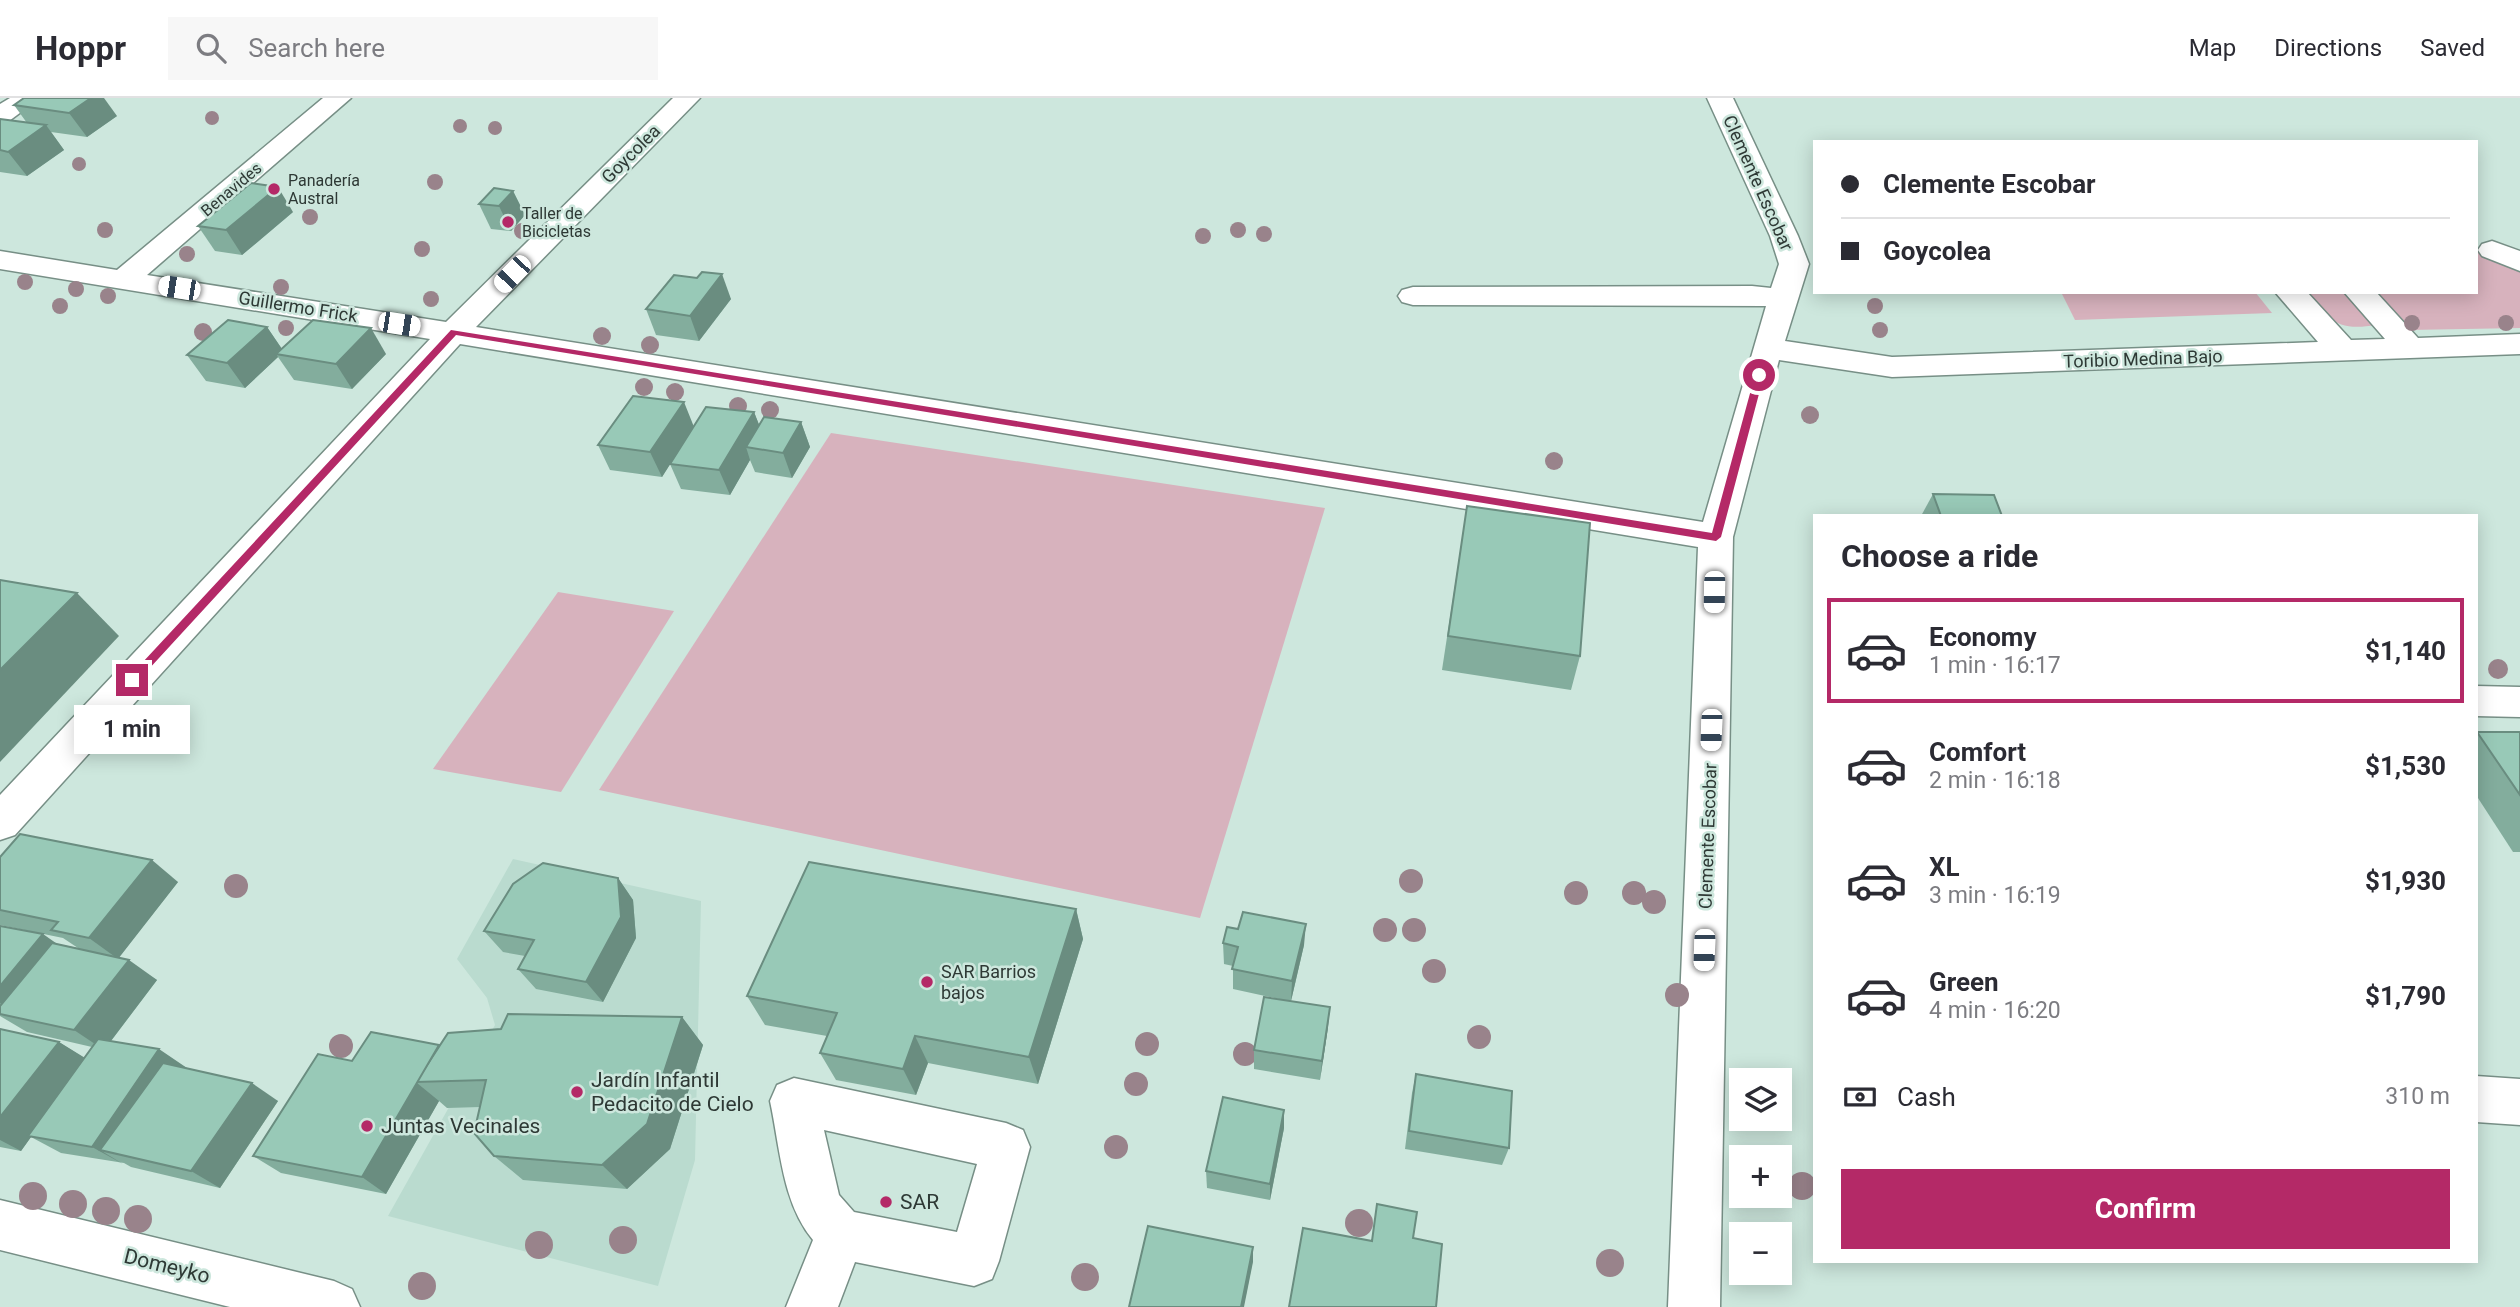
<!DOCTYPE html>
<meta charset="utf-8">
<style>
:root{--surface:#fff;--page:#f7f7f7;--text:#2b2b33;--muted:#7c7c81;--line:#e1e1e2;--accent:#b42967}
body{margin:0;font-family:Roboto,sans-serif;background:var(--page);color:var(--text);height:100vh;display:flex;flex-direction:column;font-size:26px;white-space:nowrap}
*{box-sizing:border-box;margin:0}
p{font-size:23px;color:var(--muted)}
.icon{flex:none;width:38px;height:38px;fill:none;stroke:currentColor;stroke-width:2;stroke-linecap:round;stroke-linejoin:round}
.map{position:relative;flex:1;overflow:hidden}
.side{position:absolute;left:1813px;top:416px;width:665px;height:749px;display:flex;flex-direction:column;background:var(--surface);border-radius:0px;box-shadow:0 4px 18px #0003}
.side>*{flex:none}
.guide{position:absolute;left:1813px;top:42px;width:665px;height:154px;border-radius:0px;box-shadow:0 4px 18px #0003;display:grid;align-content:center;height:154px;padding:0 28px;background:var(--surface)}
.tools{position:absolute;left:1729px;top:970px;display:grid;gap:14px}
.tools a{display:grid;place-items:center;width:63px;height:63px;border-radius:0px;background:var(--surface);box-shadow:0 4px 18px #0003;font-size:35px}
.end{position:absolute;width:32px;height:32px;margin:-16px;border:9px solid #b42967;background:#fff;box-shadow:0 0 0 4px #fff}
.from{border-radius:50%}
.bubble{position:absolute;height:49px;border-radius:0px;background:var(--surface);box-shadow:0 4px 18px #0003;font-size:23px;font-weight:700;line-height:49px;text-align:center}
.car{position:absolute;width:21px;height:42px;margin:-21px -10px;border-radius:9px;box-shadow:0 0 5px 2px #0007;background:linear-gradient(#fff 24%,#345 0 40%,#fff 0 76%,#345 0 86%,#fff 0)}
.guide b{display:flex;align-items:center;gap:24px;height:66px;font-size:26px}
.guide b+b{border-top:2px solid var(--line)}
.guide i{width:18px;height:18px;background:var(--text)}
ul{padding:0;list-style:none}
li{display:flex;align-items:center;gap:21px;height:105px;margin:0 14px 10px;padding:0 14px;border:4px solid transparent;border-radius:0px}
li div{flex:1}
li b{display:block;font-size:26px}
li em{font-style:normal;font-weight:700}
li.current{border-color:var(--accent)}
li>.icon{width:63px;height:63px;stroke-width:1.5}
h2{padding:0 28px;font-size:32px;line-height:84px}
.pay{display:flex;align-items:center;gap:18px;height:77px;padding:0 28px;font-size:26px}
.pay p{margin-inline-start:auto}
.primary-button{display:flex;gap:14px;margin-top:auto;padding:14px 28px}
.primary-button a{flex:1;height:80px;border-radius:0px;background:var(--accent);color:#fff;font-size:28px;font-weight:700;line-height:80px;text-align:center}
header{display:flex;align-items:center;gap:42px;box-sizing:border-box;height:98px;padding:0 35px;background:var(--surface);border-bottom:2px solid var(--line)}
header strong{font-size:33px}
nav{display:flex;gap:38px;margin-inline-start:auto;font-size:24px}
.search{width:490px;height:63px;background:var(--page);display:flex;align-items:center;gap:18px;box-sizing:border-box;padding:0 24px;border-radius:0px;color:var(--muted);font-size:26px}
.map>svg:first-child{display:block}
</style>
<header>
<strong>Hoppr</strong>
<div class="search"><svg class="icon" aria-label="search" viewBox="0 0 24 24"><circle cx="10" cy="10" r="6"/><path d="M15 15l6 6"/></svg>Search here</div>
<nav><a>Map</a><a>Directions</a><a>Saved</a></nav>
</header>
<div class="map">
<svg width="2520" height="1209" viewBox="0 0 2520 1209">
<rect width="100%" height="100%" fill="#cde7dd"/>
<!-- built -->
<polygon fill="#badbcf" points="513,761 701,803 695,1062 658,1188 388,1118 495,927 487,900 457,861"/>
<!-- green -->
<g fill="#d7b2bd">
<polygon points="2479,154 2515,169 2520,174 2520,230 2409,232 2372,194 2476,194 2476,155"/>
<polygon points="2061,194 2255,194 2272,215 2075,222"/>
<path d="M2301 194H2347L2376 227C2335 234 2329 220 2301 194Z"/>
<polygon points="831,335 1325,410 1200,820 599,692"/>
<polygon points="558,494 674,513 561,694 433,671"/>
</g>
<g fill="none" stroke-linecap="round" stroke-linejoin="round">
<defs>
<g id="minor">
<polygon points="10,0 40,0 9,23 0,26 0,6"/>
<polygon points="323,0 351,0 147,177 446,224 673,0 700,0 476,229 1703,424 1766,208 1413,207 1402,204 1398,198 1402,192 1413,189 1752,188 1771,190 1779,166 1770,138 1707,0 1733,0 1798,138 1809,166 1785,243 1892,259 2318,244 2275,194 2307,194 2351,242 2385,241 2344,194 2376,194 2418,240 2520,236 2520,256 1892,279 1779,262 1733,439 1720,1209 1668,1209 1698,449 460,246 15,737 0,742 0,697 430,241 0,171 0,153 117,172"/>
<polygon points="2492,143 2520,153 2520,173 2482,158 2478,152 2482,146"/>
<polygon points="2476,588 2520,589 2520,619 2476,618"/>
<polygon points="2476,978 2520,981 2520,1027 2476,1024"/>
<path d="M794 980 1006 1025 1023 1032 1030 1049 999 1163 992 1181 974 1188 855 1164 838 1209H786L813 1142C782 1105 780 1049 770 1003L777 987ZM824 1032 977 1066 957 1134 854 1114 839 1097Z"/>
<polygon points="0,1102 334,1183 352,1191 360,1209 230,1209 0,1152"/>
</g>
</defs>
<!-- minor casing -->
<use href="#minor" stroke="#778f86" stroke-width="3"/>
<!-- minor -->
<use href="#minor" fill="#fff" fill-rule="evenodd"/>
</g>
<!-- trees -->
<g fill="#99838b">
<circle cx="212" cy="20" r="7"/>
<circle cx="460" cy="28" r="7"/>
<circle cx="495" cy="30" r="7"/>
<circle cx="79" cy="66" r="7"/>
<circle cx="435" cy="84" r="8"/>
<circle cx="310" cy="119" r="8"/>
<circle cx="105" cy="132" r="8"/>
<circle cx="1238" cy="132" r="8"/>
<circle cx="522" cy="133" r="8"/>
<circle cx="1264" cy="136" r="8"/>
<circle cx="1203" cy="138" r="8"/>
<circle cx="422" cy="151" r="8"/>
<circle cx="187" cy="156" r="8"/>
<circle cx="25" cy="184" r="8"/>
<circle cx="281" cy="189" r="8"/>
<circle cx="76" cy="191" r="8"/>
<circle cx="108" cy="198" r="8"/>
<circle cx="431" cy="201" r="8"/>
<circle cx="60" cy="208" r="8"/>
<circle cx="1875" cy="208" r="8"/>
<circle cx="2412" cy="225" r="8"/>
<circle cx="2506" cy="225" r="8"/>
<circle cx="286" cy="230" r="8"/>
<circle cx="1880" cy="232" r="8"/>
<circle cx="203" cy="234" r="9"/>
<circle cx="602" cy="238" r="9"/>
<circle cx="650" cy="247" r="9"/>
<circle cx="644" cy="289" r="9"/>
<circle cx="675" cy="294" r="9"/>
<circle cx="738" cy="308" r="9"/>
<circle cx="770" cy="312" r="9"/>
<circle cx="1810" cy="317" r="9"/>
<circle cx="1554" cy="363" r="9"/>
<circle cx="2498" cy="571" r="10"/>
<circle cx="1411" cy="783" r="12"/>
<circle cx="236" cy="788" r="12"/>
<circle cx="1576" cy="795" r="12"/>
<circle cx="1634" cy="795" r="12"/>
<circle cx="1654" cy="804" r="12"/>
<circle cx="1385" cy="832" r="12"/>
<circle cx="1414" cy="832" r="12"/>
<circle cx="1434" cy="873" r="12"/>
<circle cx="1677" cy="897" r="12"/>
<circle cx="1479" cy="939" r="12"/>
<circle cx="1147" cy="946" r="12"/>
<circle cx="341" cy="948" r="12"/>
<circle cx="1245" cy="956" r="12"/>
<circle cx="1136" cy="986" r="12"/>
<circle cx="1116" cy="1049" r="12"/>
<circle cx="1802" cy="1088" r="14"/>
<circle cx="33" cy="1098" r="14"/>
<circle cx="73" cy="1106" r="14"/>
<circle cx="106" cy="1113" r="14"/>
<circle cx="138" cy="1121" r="14"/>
<circle cx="1359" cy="1125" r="14"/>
<circle cx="623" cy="1142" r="14"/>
<circle cx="539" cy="1147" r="14"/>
<circle cx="1610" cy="1165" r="14"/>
<circle cx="1085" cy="1179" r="14"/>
<circle cx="422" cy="1188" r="14"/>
</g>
<!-- wall -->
<g fill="#83ad9d">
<polygon points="14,7 117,18 87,39 51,34 64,52 27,78 0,74 0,21 27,25"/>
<polygon points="513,93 525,117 511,133 491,131 479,106"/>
<polygon points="293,114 242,157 215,153 198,128"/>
<polygon points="697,180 731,201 699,243 656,237 646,211"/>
<polygon points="267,229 282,251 386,256 352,291 294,282 278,259 245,290 206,283 187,257"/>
<polygon points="754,314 759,327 801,324 810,349 792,380 755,374 750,362 730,397 681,391 670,366 662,379 610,372 598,347 694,328"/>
<polygon points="1933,396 2002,418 1921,418"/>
<polygon points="1467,408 1580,558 1571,592 1442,572"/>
<polygon points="2477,634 2520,634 2520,754 2513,754 2476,697 2476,635"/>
<polygon points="0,759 178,784 119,859 157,882 111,943 278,1003 220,1090 131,1069 124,1065 61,1055 31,1039 21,1053 0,1049 0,931 59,944 84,960 92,949 27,934 0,918 0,828 57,846 78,850 63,840 0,827"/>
<polygon points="618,780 633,802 636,840 603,904 536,891 518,871 525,858 503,854 484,833"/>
<polygon points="1076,811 1083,841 1038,986 928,965 916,997 836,982 820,955 827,938 765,927 747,898"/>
<polygon points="1223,845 1304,847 1291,903 1328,929 1320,982 1254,971 1254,952 1288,903 1233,891 1233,868 1224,866"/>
<polygon points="682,919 703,947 670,1051 627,1091 523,1082 494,1058 480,1009 447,1010 439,1003 386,1096 281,1075 253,1058 352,963 439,947 440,948"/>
<polygon points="1416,976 1509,1050 1502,1067 1405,1051 1412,995"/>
<polygon points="1284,1030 1270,1102 1207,1090 1206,1073"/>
</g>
<!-- shaded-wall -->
<g fill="#6a8d80">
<polygon points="91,0 104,0 117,18 87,39 69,15"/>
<polygon points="46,27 64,52 27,78 8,54"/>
<polygon points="278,89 293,114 242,157 226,132"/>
<polygon points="513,93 525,117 511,133 499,108"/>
<polygon points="722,176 731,201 699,243 690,218"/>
<polygon points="267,229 284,254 276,256 278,259 245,290 227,265"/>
<polygon points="371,230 386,256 352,291 336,266"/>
<polygon points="684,304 694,329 662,379 650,354"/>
<polygon points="754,314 764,339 746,349 750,362 730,397 719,372"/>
<polygon points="801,324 810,349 792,380 783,355"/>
<polygon points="77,495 119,538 0,664 0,572"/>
<polygon points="152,762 178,784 118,861 89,840"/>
<polygon points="618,780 633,802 636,840 603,904 586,884"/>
<polygon points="1076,811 1083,841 1038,986 1029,959"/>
<polygon points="1306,826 1304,847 1291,903 1292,883"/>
<polygon points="43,836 73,857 23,919 0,905 0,888"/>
<polygon points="129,862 157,882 104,952 74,932"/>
<polygon points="1330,909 1328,929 1320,982 1322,963"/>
<polygon points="682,919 703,947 670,1051 627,1091 602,1067"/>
<polygon points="915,938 928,965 916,997 903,971"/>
<polygon points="59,944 90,963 28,1038 31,1039 21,1053 0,1042 0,1019"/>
<polygon points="159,951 187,970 100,1052 123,1066 92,1049"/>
<polygon points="252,985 278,1003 220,1090 191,1073"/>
<polygon points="417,985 439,1003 386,1096 362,1079"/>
<polygon points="1284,1012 1284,1030 1270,1102 1270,1086"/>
<polygon points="1253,1149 1253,1164 1244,1209 1241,1209"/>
</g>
<!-- building -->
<g fill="#98c9b7" stroke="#6a8d80" stroke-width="2">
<polygon points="24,0 91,0 69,15 14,7"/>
<polygon points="0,21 46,27 8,54 0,52"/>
<polygon points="251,85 278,89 226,132 198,128"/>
<polygon points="494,90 513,93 499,108 479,106"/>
<polygon points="702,174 722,176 690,218 646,211 674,177 697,180"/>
<polygon points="228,222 267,229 227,265 187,257"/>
<polygon points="313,222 371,230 336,266 276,256"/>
<polygon points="633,298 684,304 650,354 598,347"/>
<polygon points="706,309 754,314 719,372 670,366"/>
<polygon points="764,319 801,324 783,355 746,349"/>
<polygon points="1933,396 1994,397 2002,418 1941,418"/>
<polygon points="1467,408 1590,425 1580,558 1448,538"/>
<polygon points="0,482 77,495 0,572"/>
<polygon points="2477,634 2520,634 2520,697"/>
<polygon points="20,736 152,762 89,840 51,832 58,824 0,812 0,759"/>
<polygon points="809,764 1076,811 1029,959 915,938 903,971 820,955 837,915 747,898"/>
<polygon points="543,765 618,780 621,819 586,884 518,871 534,842 484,833 513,786"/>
<polygon points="1243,814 1306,826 1292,883 1232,871 1238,849 1223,845 1227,829 1238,831"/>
<polygon points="0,828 43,836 0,888"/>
<polygon points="52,845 129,862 74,932 0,916 0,908"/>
<polygon points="1264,899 1330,909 1322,963 1254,952"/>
<polygon points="508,916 682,919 647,1026 602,1067 494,1058 474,1035 486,982 416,984 448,935 501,931"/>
<polygon points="0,931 59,944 0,1019"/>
<polygon points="371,934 439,947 362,1079 253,1058 318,956 352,963"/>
<polygon points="98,941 159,951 92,1049 28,1038"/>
<polygon points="163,965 252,985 191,1073 100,1052"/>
<polygon points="1416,976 1512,993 1509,1050 1409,1033"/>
<polygon points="1223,999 1284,1012 1270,1086 1206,1073"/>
<polygon points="1377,1106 1417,1114 1413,1140 1442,1146 1436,1209 1289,1209 1303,1130 1372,1143"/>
<polygon points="1148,1128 1253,1149 1241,1209 1129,1209"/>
</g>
<!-- route -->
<polygon fill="#b42967" points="451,232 1712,435 1755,277 1759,274 1764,277 1721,439 1716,443 456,237 136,585 129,585 129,579"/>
<!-- markers -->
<g fill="#b42967" stroke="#cde7dd" stroke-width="2.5">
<circle cx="274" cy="91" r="7"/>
<circle cx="508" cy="124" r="7"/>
<circle cx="927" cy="884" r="7"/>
<circle cx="577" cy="994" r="7"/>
<circle cx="367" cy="1028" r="7"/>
<circle cx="886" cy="1104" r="7"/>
</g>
<g text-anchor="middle" stroke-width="5" stroke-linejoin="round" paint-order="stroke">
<!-- far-poi labels -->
<g font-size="16" fill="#2e3935" stroke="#cde7dd" text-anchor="start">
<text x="288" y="88">Panadería<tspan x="288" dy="18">Austral</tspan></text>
<text x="522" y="121">Taller de<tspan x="522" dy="18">Bicicletas</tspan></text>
</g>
<!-- far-street labels -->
<g font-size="16" fill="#2e3935" stroke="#cde7dd">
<text transform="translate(231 91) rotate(-40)" y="6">Benavides</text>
</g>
<!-- street labels -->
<g font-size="18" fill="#2e3935" stroke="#cde7dd">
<text transform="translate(631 56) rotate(-45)" y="6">Goycolea</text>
<text transform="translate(1758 85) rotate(66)" y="6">Clemente Escobar</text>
<text transform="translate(298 209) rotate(9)" y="6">Guillermo Frick</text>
<text transform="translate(2143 261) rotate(-2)" y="6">Toribio Medina Bajo</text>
<text transform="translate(1708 738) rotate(-88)" y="6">Clemente Escobar</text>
</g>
<!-- poi labels -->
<g font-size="18" fill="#2e3935" stroke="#cde7dd" text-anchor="start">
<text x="941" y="880">SAR Barrios<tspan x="941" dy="21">bajos</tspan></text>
</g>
<!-- near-poi labels -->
<g font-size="21" fill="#2e3935" stroke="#cde7dd" text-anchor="start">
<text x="591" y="989">Jardín Infantil<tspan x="591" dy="24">Pedacito de Cielo</tspan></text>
<text x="381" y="1035">Juntas Vecinales</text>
<text x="900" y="1111">SAR</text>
</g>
<!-- near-street labels -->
<g font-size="21" fill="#2e3935" stroke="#cde7dd">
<text transform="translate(167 1168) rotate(14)" y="7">Domeyko</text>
</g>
</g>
</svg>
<div class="tools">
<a><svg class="icon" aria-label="layers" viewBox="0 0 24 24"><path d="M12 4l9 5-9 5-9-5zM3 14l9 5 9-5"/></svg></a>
<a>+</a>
<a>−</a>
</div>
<i class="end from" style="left:1759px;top:277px"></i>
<i class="end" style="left:132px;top:582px"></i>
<div class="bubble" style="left:74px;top:607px;width:116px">1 min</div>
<i class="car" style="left:512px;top:176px;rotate:224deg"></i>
<i class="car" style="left:179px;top:190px;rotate:279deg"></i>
<i class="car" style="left:399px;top:226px;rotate:99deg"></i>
<i class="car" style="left:1714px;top:494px;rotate:181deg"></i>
<i class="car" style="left:1711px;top:632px;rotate:182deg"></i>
<i class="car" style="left:1704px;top:852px;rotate:182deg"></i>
<div class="guide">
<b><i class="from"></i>Clemente Escobar</b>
<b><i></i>Goycolea</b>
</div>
<section class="side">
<h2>Choose a ride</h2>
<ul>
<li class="current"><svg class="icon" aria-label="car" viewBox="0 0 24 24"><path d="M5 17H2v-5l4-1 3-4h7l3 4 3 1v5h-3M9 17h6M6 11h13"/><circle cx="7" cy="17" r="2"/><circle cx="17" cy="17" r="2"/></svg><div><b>Economy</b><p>1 min · 16:17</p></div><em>$1,140</em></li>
<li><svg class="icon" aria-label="car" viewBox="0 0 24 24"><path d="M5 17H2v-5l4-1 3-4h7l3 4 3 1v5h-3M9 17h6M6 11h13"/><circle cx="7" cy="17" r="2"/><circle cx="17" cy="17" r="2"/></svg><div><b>Comfort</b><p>2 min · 16:18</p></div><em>$1,530</em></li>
<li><svg class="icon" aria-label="car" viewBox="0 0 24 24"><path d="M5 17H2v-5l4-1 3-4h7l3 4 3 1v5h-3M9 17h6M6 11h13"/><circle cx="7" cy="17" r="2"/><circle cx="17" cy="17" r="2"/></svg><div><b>XL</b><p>3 min · 16:19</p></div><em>$1,930</em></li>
<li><svg class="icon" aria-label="car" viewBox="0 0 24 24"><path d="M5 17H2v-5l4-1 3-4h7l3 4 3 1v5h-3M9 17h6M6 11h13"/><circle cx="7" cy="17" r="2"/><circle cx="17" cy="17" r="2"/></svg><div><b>Green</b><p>4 min · 16:20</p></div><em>$1,790</em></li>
</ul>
<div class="pay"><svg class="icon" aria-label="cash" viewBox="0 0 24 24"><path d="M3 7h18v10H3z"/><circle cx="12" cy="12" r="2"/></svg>Cash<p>310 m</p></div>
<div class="primary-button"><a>Confirm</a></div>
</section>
</div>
